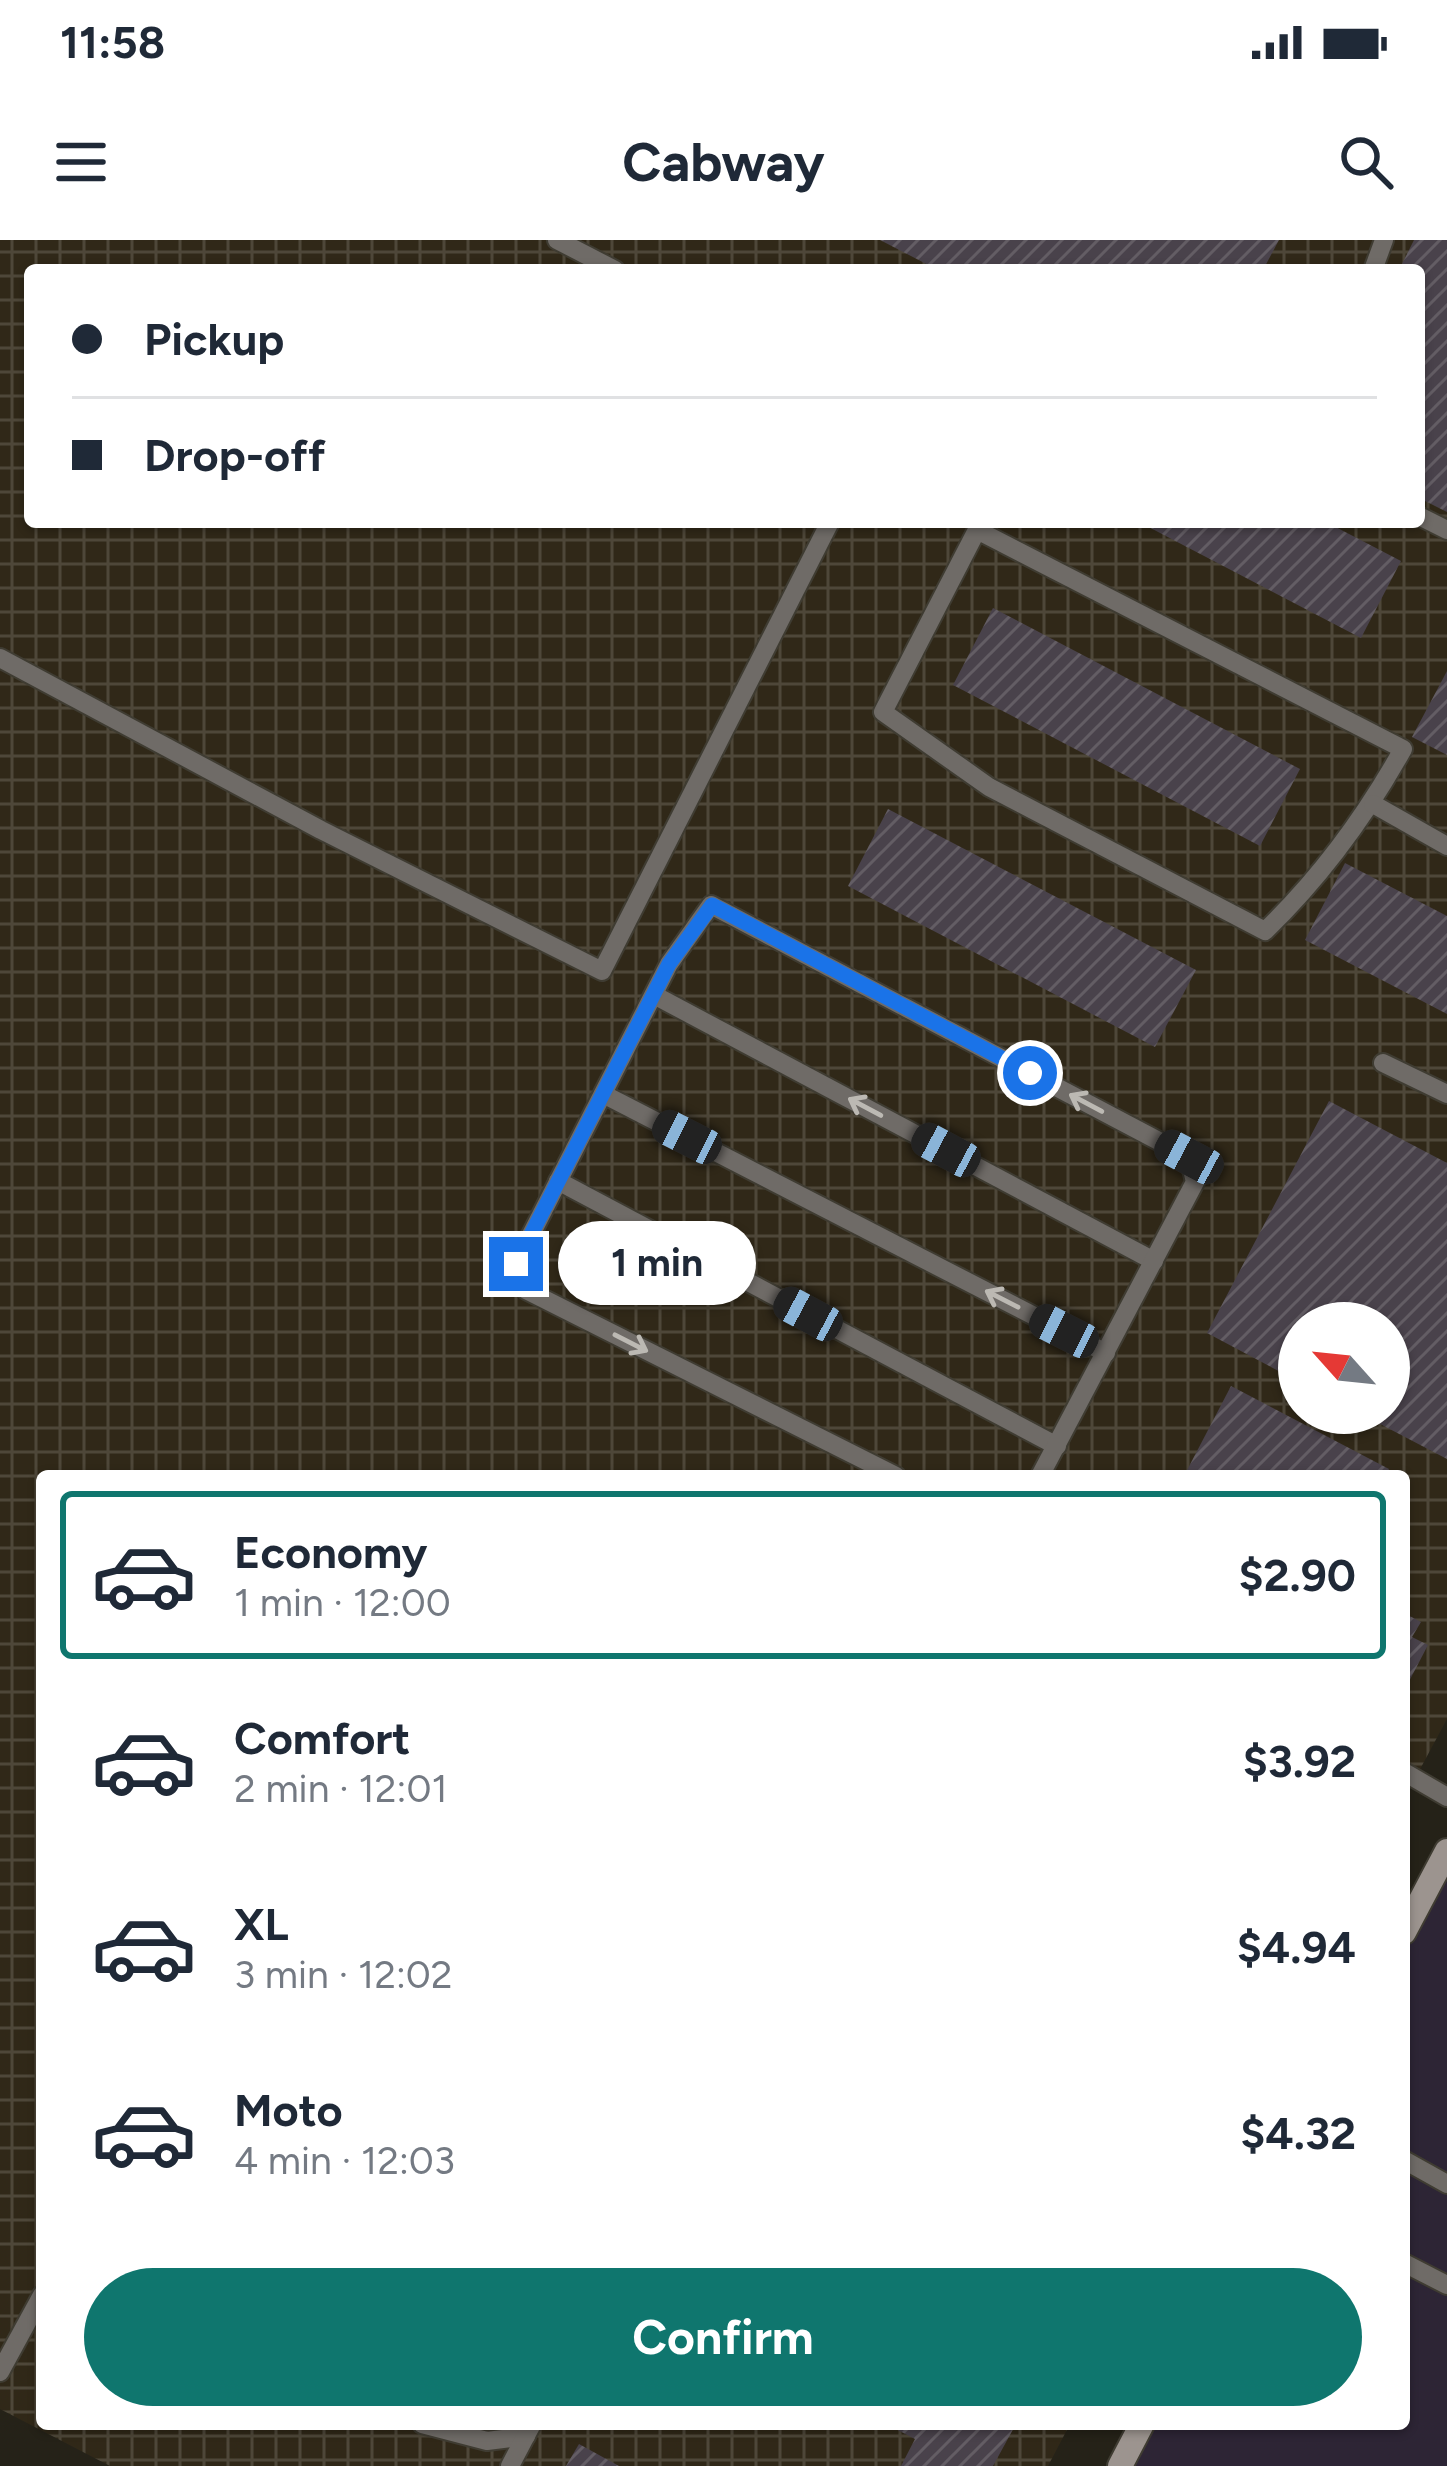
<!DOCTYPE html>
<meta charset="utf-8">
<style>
:root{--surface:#fff;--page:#f2f2f3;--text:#1f2937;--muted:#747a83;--line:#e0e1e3;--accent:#0f766e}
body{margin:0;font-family:Figtree,sans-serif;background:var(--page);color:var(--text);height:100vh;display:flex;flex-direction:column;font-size:45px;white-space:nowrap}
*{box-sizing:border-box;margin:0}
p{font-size:39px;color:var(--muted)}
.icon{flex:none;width:66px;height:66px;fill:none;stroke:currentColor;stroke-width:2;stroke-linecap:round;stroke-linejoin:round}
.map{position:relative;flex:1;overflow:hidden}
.drawer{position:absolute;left:36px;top:1230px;width:1374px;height:960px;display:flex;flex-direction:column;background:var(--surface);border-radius:12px;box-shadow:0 3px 9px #0004}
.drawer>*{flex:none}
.top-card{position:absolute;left:24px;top:24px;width:1401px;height:264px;border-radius:12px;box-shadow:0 3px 9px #0004;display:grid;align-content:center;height:264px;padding:0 48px;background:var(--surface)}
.needle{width:78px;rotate:297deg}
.buttons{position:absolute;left:1278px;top:1062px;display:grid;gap:24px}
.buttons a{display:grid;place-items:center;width:132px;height:132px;border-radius:50%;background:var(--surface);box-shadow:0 3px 9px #0004;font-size:60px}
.end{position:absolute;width:54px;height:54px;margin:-27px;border:15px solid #1a73e8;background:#fff;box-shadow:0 0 0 6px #fff}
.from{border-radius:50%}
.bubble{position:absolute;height:84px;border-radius:42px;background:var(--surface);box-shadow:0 3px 9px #0004;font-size:39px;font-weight:700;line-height:84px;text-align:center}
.car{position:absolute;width:36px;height:72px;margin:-36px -18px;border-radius:15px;box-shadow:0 0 9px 3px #0007;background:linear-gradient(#222 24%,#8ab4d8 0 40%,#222 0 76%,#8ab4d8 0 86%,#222 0)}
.top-card b{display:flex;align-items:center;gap:42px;height:114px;font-size:45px}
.top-card b+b{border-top:3px solid var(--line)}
.top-card i{width:30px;height:30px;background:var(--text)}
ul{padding:21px 0 0;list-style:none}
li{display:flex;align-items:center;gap:36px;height:168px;margin:0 24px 18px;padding:0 24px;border:6px solid transparent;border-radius:12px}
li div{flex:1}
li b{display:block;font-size:45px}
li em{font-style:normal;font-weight:700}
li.active{border-color:var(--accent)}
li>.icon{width:108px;height:108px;stroke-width:1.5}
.cta{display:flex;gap:24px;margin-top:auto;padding:24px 48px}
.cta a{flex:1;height:138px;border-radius:72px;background:var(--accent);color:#fff;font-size:48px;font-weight:700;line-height:138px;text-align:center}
.status{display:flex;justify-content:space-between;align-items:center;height:84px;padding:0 60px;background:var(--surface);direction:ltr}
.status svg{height:33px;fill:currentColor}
header{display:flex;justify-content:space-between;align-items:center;height:156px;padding:0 48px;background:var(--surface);font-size:54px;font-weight:700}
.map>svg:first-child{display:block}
</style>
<div class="status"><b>11:58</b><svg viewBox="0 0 49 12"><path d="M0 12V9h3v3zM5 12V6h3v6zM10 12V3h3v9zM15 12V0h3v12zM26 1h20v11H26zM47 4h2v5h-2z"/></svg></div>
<header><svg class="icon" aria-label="menu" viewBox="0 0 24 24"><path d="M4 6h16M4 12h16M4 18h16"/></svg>Cabway<svg class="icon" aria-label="search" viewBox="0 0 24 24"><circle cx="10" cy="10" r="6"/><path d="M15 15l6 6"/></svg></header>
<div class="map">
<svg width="1447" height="2226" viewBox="0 0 1447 2226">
<defs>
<pattern id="industrial-grid" width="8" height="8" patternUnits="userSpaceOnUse" patternTransform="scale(3)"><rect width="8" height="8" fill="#302818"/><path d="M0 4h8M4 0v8" fill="none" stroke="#4e4739"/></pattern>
<pattern id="building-hatch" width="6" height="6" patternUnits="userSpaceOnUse" patternTransform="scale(3)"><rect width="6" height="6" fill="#49424b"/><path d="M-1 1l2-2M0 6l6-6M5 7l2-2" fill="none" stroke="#635d64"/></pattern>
</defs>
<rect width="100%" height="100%" fill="#252218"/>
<!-- commercial -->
<polygon fill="#2d2535" points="1447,1612 1447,2226 1120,2226 1142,2184 1404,2184 1404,1693"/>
<!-- industrial -->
<path fill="url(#industrial-grid)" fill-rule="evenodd" d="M0 0H1447V1479L1404 1559V1236H42V2184H1070L1048 2226H110L0 2169ZM30 30H1419V282H30ZM1299 1083H1389V1173H1299Z"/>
<!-- building -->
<g fill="url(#building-hatch)">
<polygon points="880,0 1279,0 1263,30 938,30"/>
<polygon points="1414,0 1447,0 1447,272 1419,258 1419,30 1399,30"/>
<polygon points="1139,282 1326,282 1401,321 1361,398"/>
<polygon points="993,368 1300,529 1260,606 953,445"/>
<polygon points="1447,431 1447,515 1412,497"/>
<polygon points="888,569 1196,730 1155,807 848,646"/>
<polygon points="1345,623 1447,676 1447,774 1305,700"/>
<polygon points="1329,861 1447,923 1447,1219 1359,1173 1389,1173 1389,1083 1299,1083 1299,1142 1207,1093"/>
<polygon points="1231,1146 1389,1229 1386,1236 1184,1236"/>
<polygon points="1404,1373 1421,1382 1412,1397 1428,1405 1404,1451"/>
<polygon points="886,2184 1016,2184 993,2226 901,2226 915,2199"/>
<polygon points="579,2204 619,2226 566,2226"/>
</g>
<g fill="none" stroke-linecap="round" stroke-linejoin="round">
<defs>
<g id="lane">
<polyline points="557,0 615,30"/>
<polyline points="1373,30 1384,0"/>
<polyline points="1419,276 1447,290"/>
<path d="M977 290 1403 509C1365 577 1321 637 1265 691L989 547 883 472Z"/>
<polyline points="0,418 321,590 602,731 830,282"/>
<polyline points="1373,564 1447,606"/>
<polyline points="654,755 1154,1021"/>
<polyline points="1383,823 1447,854"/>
<polyline points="603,854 1106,1113"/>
<polyline points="558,941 1057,1206"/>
<polyline points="896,1236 526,1050 516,1024 669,724 711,665 1189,917 1195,942 1040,1236"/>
<polyline points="1404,1532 1447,1557"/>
<polyline points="1404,1920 1447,1944"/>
<polyline points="1404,2023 1447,2045"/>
<polyline points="0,2132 42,2055"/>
<polyline points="422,2184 487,2201 526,2196"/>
<polyline points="510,2226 532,2184"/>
</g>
<g id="secondary">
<polyline points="1404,1692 1447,1611"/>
<polyline points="1120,2226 1142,2184"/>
</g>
</defs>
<!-- lane casing -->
<use href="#lane" stroke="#3f3c32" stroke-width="22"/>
<!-- secondary casing -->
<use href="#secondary" stroke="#3f3c32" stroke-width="28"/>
<!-- lane -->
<use href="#lane" stroke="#6f6b67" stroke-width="18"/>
<!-- secondary -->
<use href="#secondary" stroke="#9c948f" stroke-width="24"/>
</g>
<!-- one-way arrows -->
<defs><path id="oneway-shaft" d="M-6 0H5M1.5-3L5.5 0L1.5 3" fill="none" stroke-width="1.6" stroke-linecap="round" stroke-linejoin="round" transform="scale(3)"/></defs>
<g stroke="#bcb9b3">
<use href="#oneway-shaft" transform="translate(1086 863) rotate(-152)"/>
<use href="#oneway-shaft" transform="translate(865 867) rotate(-152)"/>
<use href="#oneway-shaft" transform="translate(1002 1059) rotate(-153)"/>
<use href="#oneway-shaft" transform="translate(631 1103) rotate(27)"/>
</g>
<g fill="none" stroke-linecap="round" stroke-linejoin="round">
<!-- route -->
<polyline stroke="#1a73e8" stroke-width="15" points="516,1024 669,724 712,665 1030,833"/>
</g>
</svg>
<div class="buttons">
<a><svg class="needle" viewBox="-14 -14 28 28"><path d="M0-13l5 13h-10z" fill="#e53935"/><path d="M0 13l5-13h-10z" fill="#747a83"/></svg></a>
</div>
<i class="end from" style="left:1030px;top:833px"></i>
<i class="end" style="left:516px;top:1024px"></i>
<div class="bubble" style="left:558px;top:981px;width:198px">1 min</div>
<i class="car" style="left:687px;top:897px;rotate:297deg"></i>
<i class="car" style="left:946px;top:910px;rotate:298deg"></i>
<i class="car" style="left:1189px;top:917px;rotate:298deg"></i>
<i class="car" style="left:808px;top:1074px;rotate:298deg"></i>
<i class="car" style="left:1064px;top:1091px;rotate:297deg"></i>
<div class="top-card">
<b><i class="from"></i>Pickup</b>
<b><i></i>Drop-off</b>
</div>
<section class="drawer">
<ul>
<li class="active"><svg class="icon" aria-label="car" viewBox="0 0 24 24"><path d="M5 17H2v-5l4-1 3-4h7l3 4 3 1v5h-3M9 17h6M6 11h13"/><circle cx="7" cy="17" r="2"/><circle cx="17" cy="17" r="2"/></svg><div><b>Economy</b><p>1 min · 12:00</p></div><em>$2.90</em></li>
<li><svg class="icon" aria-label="car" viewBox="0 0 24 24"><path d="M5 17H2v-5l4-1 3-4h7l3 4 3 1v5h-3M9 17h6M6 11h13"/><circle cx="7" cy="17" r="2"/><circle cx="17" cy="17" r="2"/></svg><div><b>Comfort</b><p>2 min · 12:01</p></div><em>$3.92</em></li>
<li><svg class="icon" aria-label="car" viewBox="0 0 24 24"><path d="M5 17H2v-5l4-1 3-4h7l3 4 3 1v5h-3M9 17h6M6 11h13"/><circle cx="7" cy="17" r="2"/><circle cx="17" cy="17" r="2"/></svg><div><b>XL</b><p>3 min · 12:02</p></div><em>$4.94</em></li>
<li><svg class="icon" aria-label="car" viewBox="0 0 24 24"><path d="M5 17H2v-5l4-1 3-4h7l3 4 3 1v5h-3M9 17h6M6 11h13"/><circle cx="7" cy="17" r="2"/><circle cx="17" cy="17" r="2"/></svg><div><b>Moto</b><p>4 min · 12:03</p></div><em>$4.32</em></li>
</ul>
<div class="cta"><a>Confirm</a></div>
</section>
</div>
